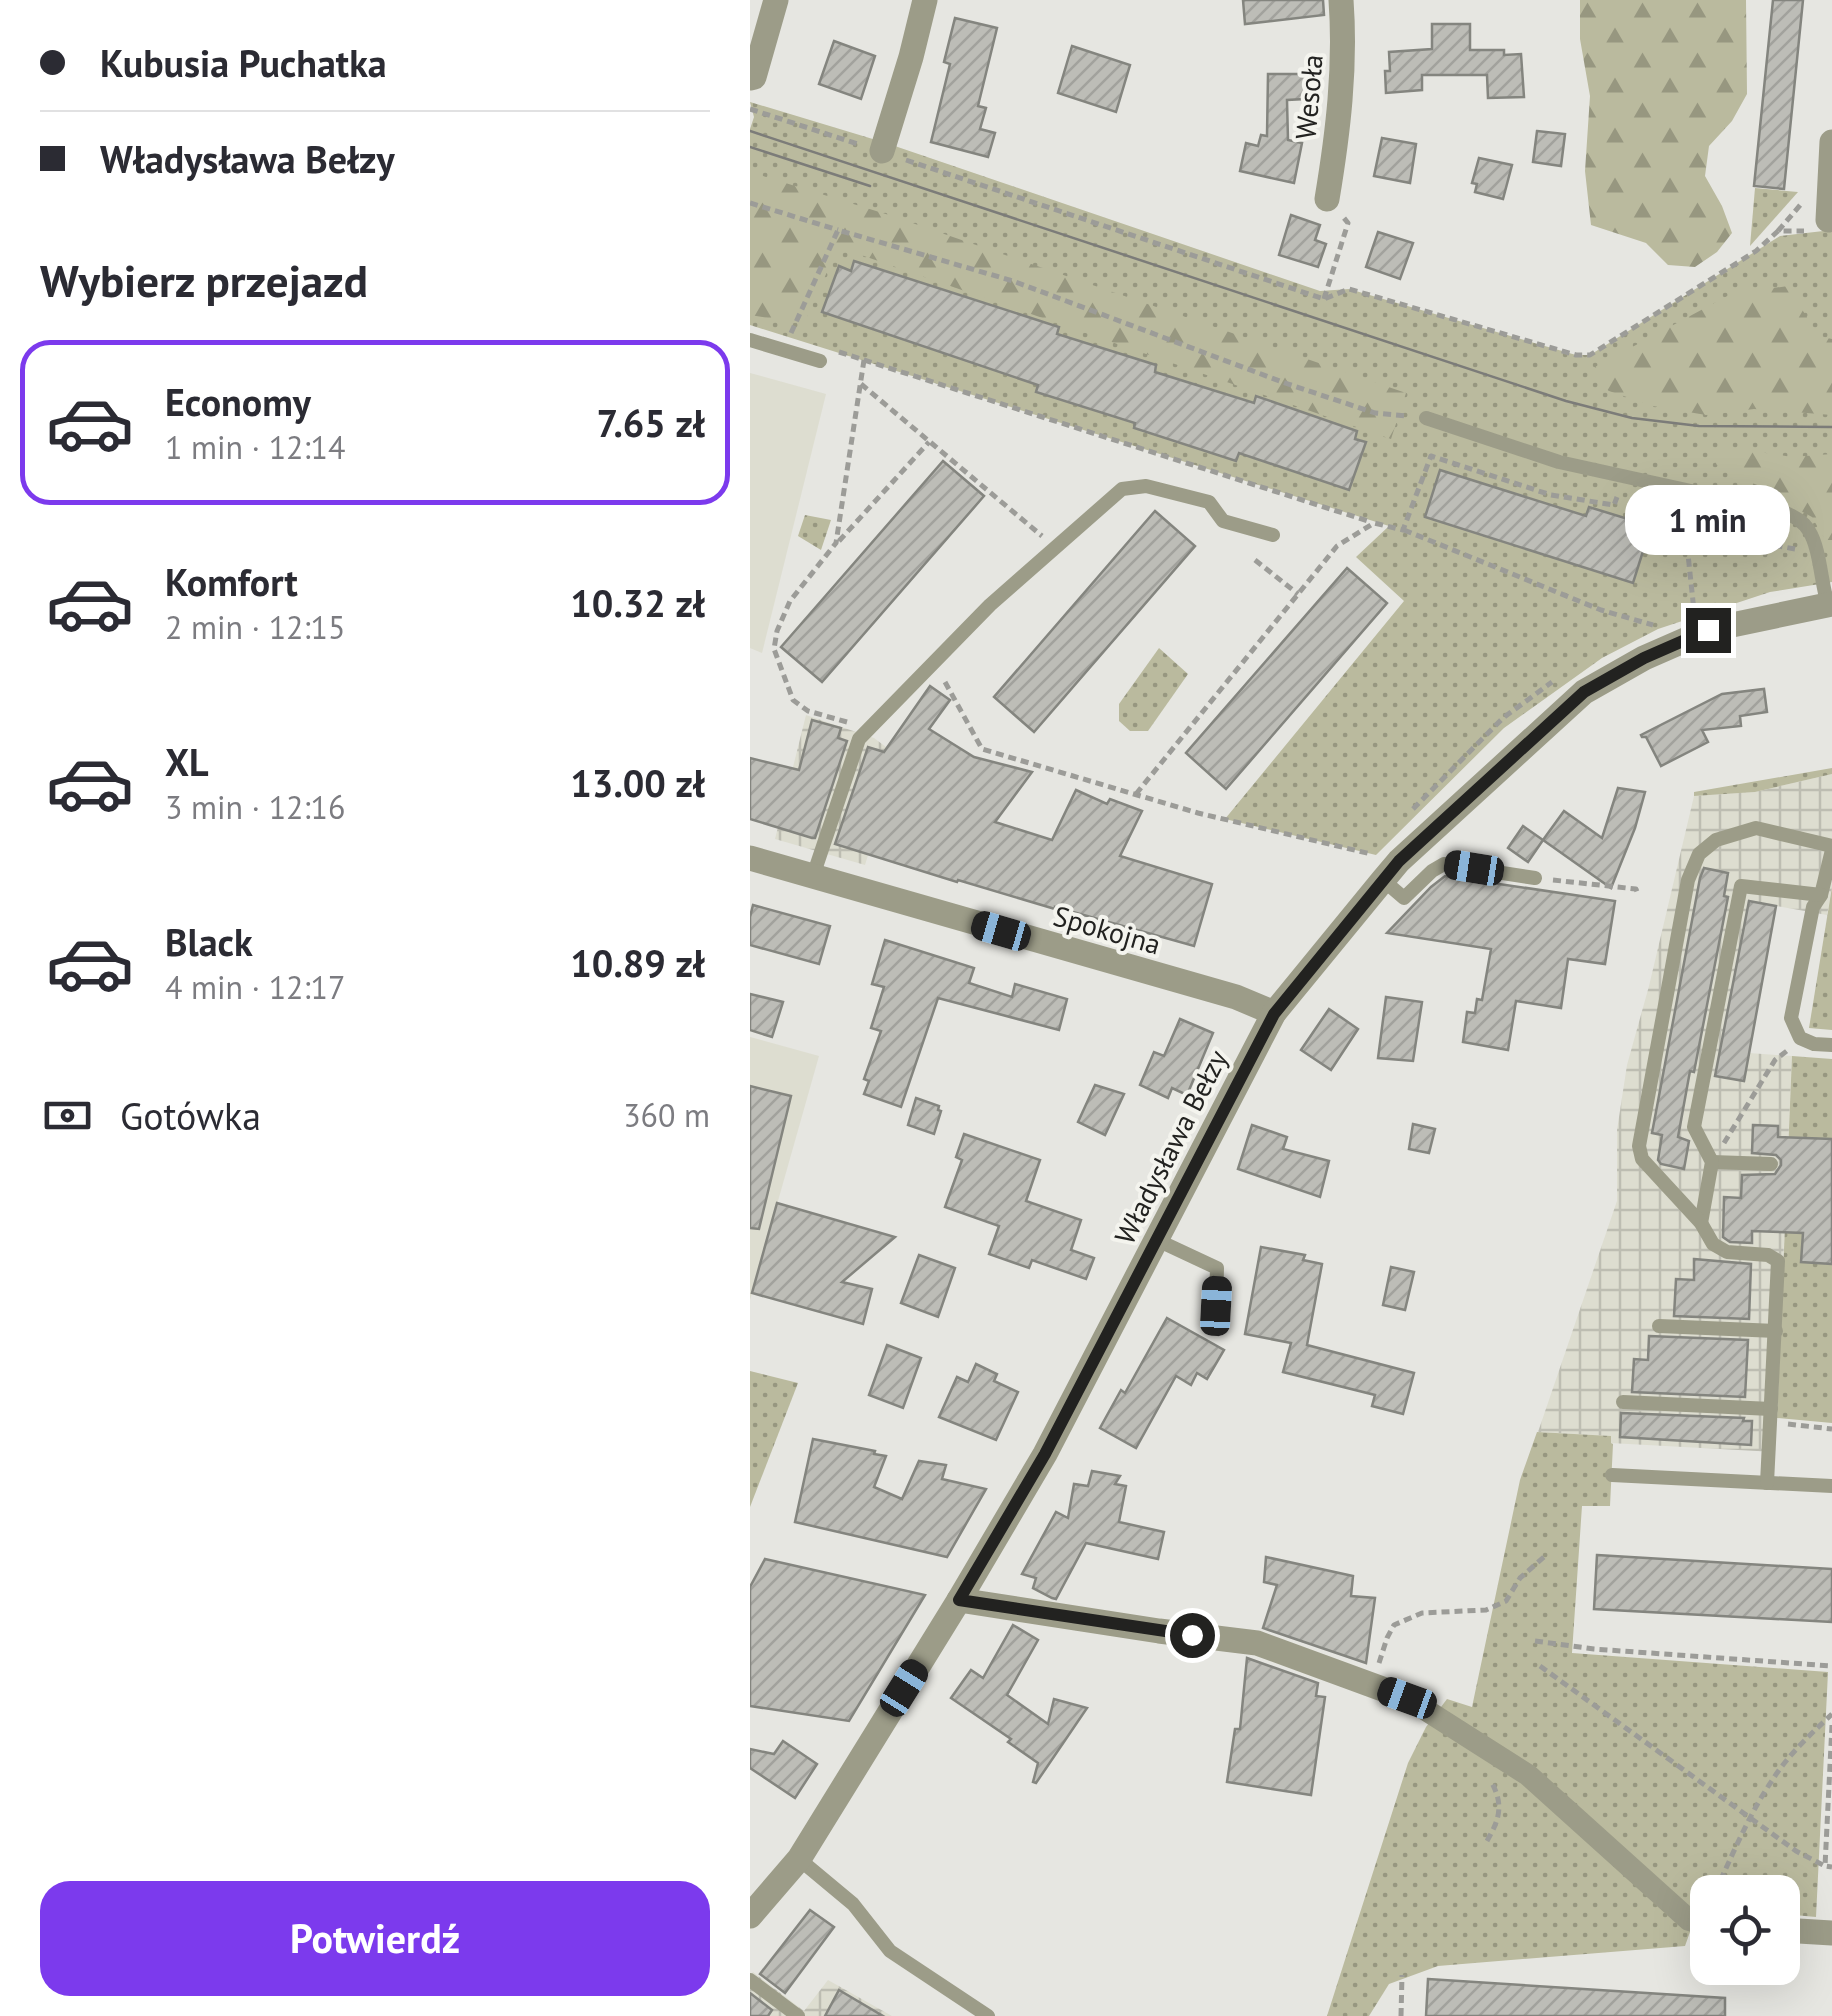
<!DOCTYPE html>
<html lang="pl">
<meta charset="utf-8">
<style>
:root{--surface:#fff;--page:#f7f7f7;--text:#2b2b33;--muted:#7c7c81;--line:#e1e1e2;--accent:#7c3aed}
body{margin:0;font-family:"PT Sans",sans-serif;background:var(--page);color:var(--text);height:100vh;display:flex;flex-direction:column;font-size:38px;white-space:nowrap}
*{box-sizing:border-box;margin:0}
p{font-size:32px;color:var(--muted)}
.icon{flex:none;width:55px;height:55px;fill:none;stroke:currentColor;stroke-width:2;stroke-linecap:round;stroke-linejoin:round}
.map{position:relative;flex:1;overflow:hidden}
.sheet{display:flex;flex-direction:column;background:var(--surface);width:750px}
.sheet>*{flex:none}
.guide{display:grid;align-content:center;height:220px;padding:0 40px;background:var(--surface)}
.controls{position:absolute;left:940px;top:1875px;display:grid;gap:20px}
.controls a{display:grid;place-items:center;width:110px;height:110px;border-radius:20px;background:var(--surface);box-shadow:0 10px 40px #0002;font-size:50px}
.end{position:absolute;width:45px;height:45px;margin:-22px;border:12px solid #222220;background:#fff;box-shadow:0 0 0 5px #fff}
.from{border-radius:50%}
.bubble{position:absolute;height:70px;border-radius:30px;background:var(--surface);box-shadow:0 10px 40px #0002;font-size:32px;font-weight:800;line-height:70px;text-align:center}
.car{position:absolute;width:30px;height:60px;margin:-30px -15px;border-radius:12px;box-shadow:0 0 8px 2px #0007;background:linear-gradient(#222 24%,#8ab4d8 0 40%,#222 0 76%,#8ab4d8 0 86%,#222 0)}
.guide b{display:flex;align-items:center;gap:35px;height:95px;font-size:38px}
.guide b+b{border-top:2px solid var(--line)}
.guide i{width:25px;height:25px;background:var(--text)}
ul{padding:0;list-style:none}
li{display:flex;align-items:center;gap:30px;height:165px;margin:0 20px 15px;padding:0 20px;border:5px solid transparent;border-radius:30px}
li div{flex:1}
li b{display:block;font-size:38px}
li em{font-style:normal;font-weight:800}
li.selected{border-color:var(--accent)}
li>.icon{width:90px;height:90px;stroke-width:1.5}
h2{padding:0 40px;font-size:45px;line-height:120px}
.pay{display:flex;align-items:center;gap:25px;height:110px;padding:0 40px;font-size:38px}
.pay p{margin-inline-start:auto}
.button{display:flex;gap:20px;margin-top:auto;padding:20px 40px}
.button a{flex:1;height:115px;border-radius:30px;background:var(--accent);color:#fff;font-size:40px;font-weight:800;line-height:115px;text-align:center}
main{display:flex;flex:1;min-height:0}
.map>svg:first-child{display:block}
</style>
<main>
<section class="sheet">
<div class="guide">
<b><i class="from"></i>Kubusia Puchatka</b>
<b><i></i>Władysława Bełzy</b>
</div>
<h2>Wybierz przejazd</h2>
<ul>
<li class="selected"><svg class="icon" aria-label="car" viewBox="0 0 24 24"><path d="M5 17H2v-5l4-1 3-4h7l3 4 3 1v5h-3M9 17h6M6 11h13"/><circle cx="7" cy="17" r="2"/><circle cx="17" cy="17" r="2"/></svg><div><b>Economy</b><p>1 min · 12:14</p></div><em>7.65 zł</em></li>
<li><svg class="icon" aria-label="car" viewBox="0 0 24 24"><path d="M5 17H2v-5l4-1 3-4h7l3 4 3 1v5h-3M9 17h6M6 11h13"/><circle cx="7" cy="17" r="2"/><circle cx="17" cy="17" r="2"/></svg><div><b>Komfort</b><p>2 min · 12:15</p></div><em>10.32 zł</em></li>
<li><svg class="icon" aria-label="car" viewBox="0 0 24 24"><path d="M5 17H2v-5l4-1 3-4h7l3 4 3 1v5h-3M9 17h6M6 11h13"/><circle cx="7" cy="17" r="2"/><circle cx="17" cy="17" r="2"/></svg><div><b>XL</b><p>3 min · 12:16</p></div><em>13.00 zł</em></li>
<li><svg class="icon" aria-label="car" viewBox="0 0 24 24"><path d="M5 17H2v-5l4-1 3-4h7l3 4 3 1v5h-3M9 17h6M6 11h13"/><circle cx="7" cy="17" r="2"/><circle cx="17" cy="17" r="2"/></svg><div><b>Black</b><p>4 min · 12:17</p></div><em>10.89 zł</em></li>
</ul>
<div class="pay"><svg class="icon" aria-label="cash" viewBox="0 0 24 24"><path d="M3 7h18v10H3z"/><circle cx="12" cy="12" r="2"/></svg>Gotówka<p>360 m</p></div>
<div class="button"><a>Potwierdź</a></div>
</section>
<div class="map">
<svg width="1082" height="2016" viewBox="0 0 1082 2016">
<defs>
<pattern id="industrial-grid" width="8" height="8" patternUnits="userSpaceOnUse" patternTransform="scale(2.5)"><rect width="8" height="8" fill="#ddddd0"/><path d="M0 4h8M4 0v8" fill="none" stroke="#bdbdb2"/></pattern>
<pattern id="green-dots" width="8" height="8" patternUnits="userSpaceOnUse" patternTransform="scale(2.5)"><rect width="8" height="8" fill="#baba9e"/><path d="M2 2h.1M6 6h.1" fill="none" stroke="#979780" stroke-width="1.8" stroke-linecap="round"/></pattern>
<pattern id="forest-firs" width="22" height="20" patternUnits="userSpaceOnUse" patternTransform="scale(2.5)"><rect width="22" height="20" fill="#baba9e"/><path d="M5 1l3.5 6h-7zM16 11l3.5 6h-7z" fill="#979780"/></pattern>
<pattern id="building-hatch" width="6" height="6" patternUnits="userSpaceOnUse" patternTransform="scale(2.5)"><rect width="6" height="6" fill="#bdbdb7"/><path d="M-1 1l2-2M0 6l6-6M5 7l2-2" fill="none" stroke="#a2a29d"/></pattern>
</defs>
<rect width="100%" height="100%" fill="#e6e6e1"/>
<!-- built -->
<g fill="#ddddd0">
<polygon points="0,373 76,394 12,653 0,648"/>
<polygon points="0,1037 69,1056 0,1300"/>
</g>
<!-- industrial -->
<g fill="url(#industrial-grid)">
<polygon points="56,715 124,738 148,756 115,865 25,839"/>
<polygon points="1082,774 1082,887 1077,915 1026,906 999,1053 1042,1056 1025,1452 860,1443 860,1436 788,1432 867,1201 867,1130 877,1065 899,986 944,796 1005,792"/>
<polygon points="3,1972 54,2011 78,1980 142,2016 0,2016 0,1976"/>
</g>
<!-- green -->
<g fill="url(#green-dots)">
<polygon points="0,102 136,143 570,291 599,289 826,355 840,355 1030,236 1082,230 1082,582 1020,592 908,629 852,658 754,728 626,855 475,819 654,601 606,557 639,526 0,325 0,129 4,117"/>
<polygon points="1005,188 1048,192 1000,246"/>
<polygon points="55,515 81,520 71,550 48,536"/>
<polygon points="409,648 438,674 398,731 380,731 369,721 369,704"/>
<polygon points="1082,768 1082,774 1005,792 944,796 944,792"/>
<polygon points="1082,887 1082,1030 1059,1028"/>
<polygon points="1042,1056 1082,1059 1082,1423 1027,1418"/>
<polygon points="0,1371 48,1383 0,1507"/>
<polygon points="787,1432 861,1436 861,1443 863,1444 860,1506 832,1506 822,1653 1078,1672 1066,1917 1033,1914 1032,1892 958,1892 957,1908 949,1907 935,1946 688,1966 639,1984 619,2016 577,2016 658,1763 676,1727 697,1699 722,1707 770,1480"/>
</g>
<!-- forest -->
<g fill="url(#forest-firs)">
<polygon points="830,0 996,0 997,94 982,121 959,146 955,176 972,206 982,233 967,252 945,267 918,265 896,243 841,225 835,171 840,96 830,39"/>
<polygon points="0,172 139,215 656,393 641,439 88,247 54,324 0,315"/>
<polygon points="1038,286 1068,336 1082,339 1082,415 1004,409 956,415 903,406 859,391 846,382 845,367 981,294"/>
<polygon points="997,450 1042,457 1082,454 1082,540 1075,540 1062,517 1036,503 1022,491 980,474 966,464 973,451"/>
</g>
<!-- building -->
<g fill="url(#building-hatch)" stroke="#84857f" stroke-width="2.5">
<polygon points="493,0 573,0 574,15 495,24"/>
<polygon points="1023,0 1053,0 1034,189 1004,186"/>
<polygon points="205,18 247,28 228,106 236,108 230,129 245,133 238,157 181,142 200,64 194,62"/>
<polygon points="682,24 720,24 720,50 754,50 754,55 771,54 774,97 738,98 737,75 672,75 672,90 636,93 635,71 640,71 639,52 682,49"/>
<polygon points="84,41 125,56 111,99 69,84"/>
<polygon points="322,46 380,65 366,112 308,93"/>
<polygon points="518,74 556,74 555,99 537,100 538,140 552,143 544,183 490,171 496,143 508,146 511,135 517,136"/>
<polygon points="787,131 815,134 811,166 783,162"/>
<polygon points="632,138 666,144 660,183 624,176"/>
<polygon points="729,158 762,165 753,199 725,192 727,184 722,183"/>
<polygon points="541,215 570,225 565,240 576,244 568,267 529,255"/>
<polygon points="628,232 663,243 650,279 616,267"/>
<polygon points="104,261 309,327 307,334 406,365 405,372 504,403 506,396 607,431 605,439 616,442 599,490 489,453 486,461 384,428 385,423 286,392 288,385 72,312 89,266 101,271"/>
<polygon points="193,461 234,496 72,682 31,647"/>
<polygon points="690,470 836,516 839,507 901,526 883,583 675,517"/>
<polygon points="405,511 445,546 284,732 244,697"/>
<polygon points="597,568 637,603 476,789 436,753"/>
<polygon points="180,686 200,700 179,729 224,757 282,772 245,822 302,840 326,790 357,804 360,799 392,811 370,856 462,884 444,946 305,907 305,909 208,880 207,882 85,844 118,747 134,752"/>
<polygon points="1014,689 1017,712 990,716 991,726 952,730 958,742 911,766 896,737 892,737 891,735 972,694"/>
<polygon points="62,720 91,728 88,738 97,741 65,838 62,838 0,819 0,758 49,770"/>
<polygon points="868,788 895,792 885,828 861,888 793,840 814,811 852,838"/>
<polygon points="773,826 793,840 778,862 758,848"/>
<polygon points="954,868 978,873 974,896 978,897 944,1072 940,1071 928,1137 939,1141 934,1169 911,1164 908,1160 912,1135 902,1133 950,878"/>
<polygon points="695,876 865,901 855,964 818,959 811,1008 766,1001 758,1050 713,1042 717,1012 725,1013 727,999 732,1000 741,949 637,933 681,887"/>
<polygon points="999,901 1026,906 994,1081 965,1076"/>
<polygon points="3,905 80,926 69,964 0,945 0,917"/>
<polygon points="135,940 224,968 219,983 262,997 265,984 317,999 309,1030 188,998 151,1107 114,1094 119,1081 114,1079 131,1031 121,1028 134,987 122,984"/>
<polygon points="0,994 33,1002 22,1037 0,1030"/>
<polygon points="636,997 672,1002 663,1061 628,1058"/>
<polygon points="579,1009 608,1029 581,1070 551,1050"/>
<polygon points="430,1019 463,1033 437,1095 422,1088 418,1098 390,1085 404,1052 414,1056"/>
<polygon points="345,1085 374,1094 355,1135 328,1122"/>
<polygon points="0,1086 41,1096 9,1229 0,1228"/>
<polygon points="166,1098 189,1106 188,1110 191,1111 184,1134 158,1125"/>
<polygon points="663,1124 685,1129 679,1153 659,1149"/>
<polygon points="502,1125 537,1137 533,1149 579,1161 570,1197 488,1169"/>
<polygon points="1003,1125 1028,1126 1028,1137 1082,1139 1082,1264 1051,1262 1053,1233 1002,1231 1002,1243 980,1242 973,1237 974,1197 991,1198 992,1175 1025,1174 1031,1165 1031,1160 1026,1155 1002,1153"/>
<polygon points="214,1134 290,1160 276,1201 331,1220 321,1250 344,1258 336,1279 282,1260 279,1268 239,1254 249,1226 195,1207 212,1160 206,1157"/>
<polygon points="27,1203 145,1237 92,1282 122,1289 113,1324 2,1293"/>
<polygon points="511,1247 555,1255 553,1260 572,1264 557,1345 664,1373 653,1414 622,1406 625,1395 533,1372 541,1343 495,1334"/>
<polygon points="169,1255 205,1268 188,1317 151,1303"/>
<polygon points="944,1259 1001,1264 999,1319 924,1316 926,1279 944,1280"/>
<polygon points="641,1267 664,1272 655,1310 633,1305"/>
<polygon points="417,1318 474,1350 457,1379 447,1373 441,1385 426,1376 386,1448 350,1428 371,1390 375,1393"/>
<polygon points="899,1336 998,1340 995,1397 882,1392 884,1359 898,1360"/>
<polygon points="137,1345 171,1358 153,1408 119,1395"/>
<polygon points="226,1364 247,1374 244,1381 268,1392 246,1440 189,1417 207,1377 218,1382"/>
<polygon points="871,1413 994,1418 993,1421 1002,1421 1001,1445 870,1437"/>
<polygon points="63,1439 125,1451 124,1454 136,1456 124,1487 152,1499 169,1461 196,1465 192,1479 236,1489 197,1557 45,1522"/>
<polygon points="342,1471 370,1476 365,1484 376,1486 369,1522 414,1532 408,1559 336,1543 306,1599 302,1598 283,1588 286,1578 272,1574 306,1512 318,1518 324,1484 338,1486"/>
<polygon points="847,1555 1082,1569 1082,1622 844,1609"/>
<polygon points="516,1557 603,1576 601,1596 625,1598 616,1663 513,1628 527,1585 514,1582"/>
<polygon points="15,1559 175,1595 99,1721 0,1706 0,1587"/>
<polygon points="263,1625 288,1640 257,1695 298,1724 304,1699 337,1708 286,1783 283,1782 288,1763 258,1742 261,1739 201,1698 221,1670 233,1678"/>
<polygon points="497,1658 568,1683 566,1696 575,1697 561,1795 477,1782 485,1729 490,1729"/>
<polygon points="33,1741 67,1764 45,1798 0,1768 0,1749 24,1754"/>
<polygon points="60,1910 84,1927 35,1993 10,1974"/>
<polygon points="678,1979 975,1998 975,2016 676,2016"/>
<polygon points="89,1990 133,2016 75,2016"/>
<polygon points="0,1993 22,2010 18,2016 0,2016"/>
</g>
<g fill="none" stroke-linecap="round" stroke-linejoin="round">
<!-- path -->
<g stroke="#9c9c98" stroke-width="5" stroke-dasharray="8 5" stroke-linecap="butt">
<polyline points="0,109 108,144"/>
<polyline points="156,160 574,299 599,289 826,355 840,355 1006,251 1028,231 1054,231"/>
<polyline points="0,203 88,230"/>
<polyline points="1028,231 1052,203"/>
<polyline points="574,299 598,223 594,218"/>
<polyline points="41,333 88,230 263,281 535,383 625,413 658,416"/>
<polyline points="89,352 621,522"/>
<polyline points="111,384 292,536"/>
<polyline points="933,507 944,611"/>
<polyline points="935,529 1045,549"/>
<polyline points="654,530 851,610 903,625"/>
<polyline points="89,541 179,442"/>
<polyline points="505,560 548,594"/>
<polyline points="195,682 232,749 448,813 621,854"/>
<polyline points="97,722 58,711 43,700 24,649 27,631 40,601 86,543 114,360"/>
<polyline points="386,794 587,546 624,523 653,530 681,456 801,495 864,505 867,497"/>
<polyline points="663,809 753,718 802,682"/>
<polyline points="803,880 886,889 888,895"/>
<polyline points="974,1143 1025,1060 1038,1050"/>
<polyline points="1038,1424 1082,1429"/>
<polyline points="785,1641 844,1649 1082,1666"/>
<polyline points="629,1663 637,1638 644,1625 672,1613 736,1610 756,1601 770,1578 794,1557"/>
<polyline points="790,1666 1046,1851 1075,1866"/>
<polyline points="1082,1725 1075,1866 1082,1867"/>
<path d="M737 1841C749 1820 754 1806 742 1783"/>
<path d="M965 1892C983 1854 999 1814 1023 1779 1039 1754 1061 1734 1082 1714"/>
<polyline points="651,2016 652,1975"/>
</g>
<!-- service -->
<g stroke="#9c9c88" stroke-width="14">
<polyline points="0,340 70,361"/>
<path d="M676 418 809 462 1032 511C1042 516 1053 520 1059 531 1070 548 1071 583 1078 605"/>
<polyline points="1082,850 1071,895 1063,907 1041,1018 1050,1038 1064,1044 1082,1045"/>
<polyline points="63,876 109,739 240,605 372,489 396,486 459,502 473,521 523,535"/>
<polyline points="633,880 654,898 682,871 694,864 785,878"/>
<polyline points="962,1162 1021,1164"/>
<polyline points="951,1223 962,1162 944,1127 991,886 1071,895"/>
<polyline points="407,1240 467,1268 466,1306"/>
<polyline points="909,1326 1026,1331"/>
<polyline points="873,1402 1021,1409"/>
<polyline points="862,1475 1082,1486"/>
<polyline points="1017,1483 1028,1261 1018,1255 977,1252 963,1244 951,1223 892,1159 889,1146 938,880 949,854 966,840 1006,828 1082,846"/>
<polyline points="49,1859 103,1904 140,1951 238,2016"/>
<polyline points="0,1980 48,2016"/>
</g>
<!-- pedestrian -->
<polyline stroke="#9c9c88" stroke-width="22" points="657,1698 778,1775 939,1920 950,1923"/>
<!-- minor -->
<g stroke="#9c9c88" stroke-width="25">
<polyline points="0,78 4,77 26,0"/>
<polyline points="132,151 161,57 175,0"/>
<path d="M577 199C588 133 596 67 591 0"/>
<polyline points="1078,220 1082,142"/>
<polyline points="0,858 486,997 524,1013"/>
<polyline points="209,1600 409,1631 507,1643 657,1698"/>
<polyline points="0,1916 49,1859 209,1600 295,1454 524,1013 633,880 649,861 834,692 894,658 958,630 1082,604"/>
<polyline points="950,1923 958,1924"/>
<polyline points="1032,1930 1082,1933"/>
</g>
<!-- tram -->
<g stroke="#7c7c79" stroke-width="2.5">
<polyline points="0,131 816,401 882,418 949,426 1082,427"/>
<polyline points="0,147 120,186"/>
</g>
</g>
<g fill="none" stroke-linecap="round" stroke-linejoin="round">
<!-- route -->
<polyline stroke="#222220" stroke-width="12" points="442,1635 209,1600 295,1454 524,1014 649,861 834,692 894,658 958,630"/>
</g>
<g text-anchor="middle" stroke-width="8" stroke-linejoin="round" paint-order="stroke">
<!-- street labels -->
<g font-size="28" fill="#222220" stroke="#f4f4ee">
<text transform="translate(559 97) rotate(-85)" y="10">Wesoła</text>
<text transform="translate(357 930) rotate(16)" y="10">Spokojna</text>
<text transform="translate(421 1147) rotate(-63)" y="10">Władysława Bełzy</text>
</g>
</g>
</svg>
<div class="controls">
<a><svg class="icon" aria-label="locate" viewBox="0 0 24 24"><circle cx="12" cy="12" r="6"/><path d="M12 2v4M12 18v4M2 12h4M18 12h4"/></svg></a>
</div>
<i class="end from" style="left:442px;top:1635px"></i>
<i class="end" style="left:958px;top:630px"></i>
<div class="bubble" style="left:875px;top:485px;width:165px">1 min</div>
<i class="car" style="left:724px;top:868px;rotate:279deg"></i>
<i class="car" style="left:251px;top:931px;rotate:286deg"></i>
<i class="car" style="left:466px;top:1306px;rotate:3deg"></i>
<i class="car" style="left:154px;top:1688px;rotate:32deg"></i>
<i class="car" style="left:657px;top:1698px;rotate:290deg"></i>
</div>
</main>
